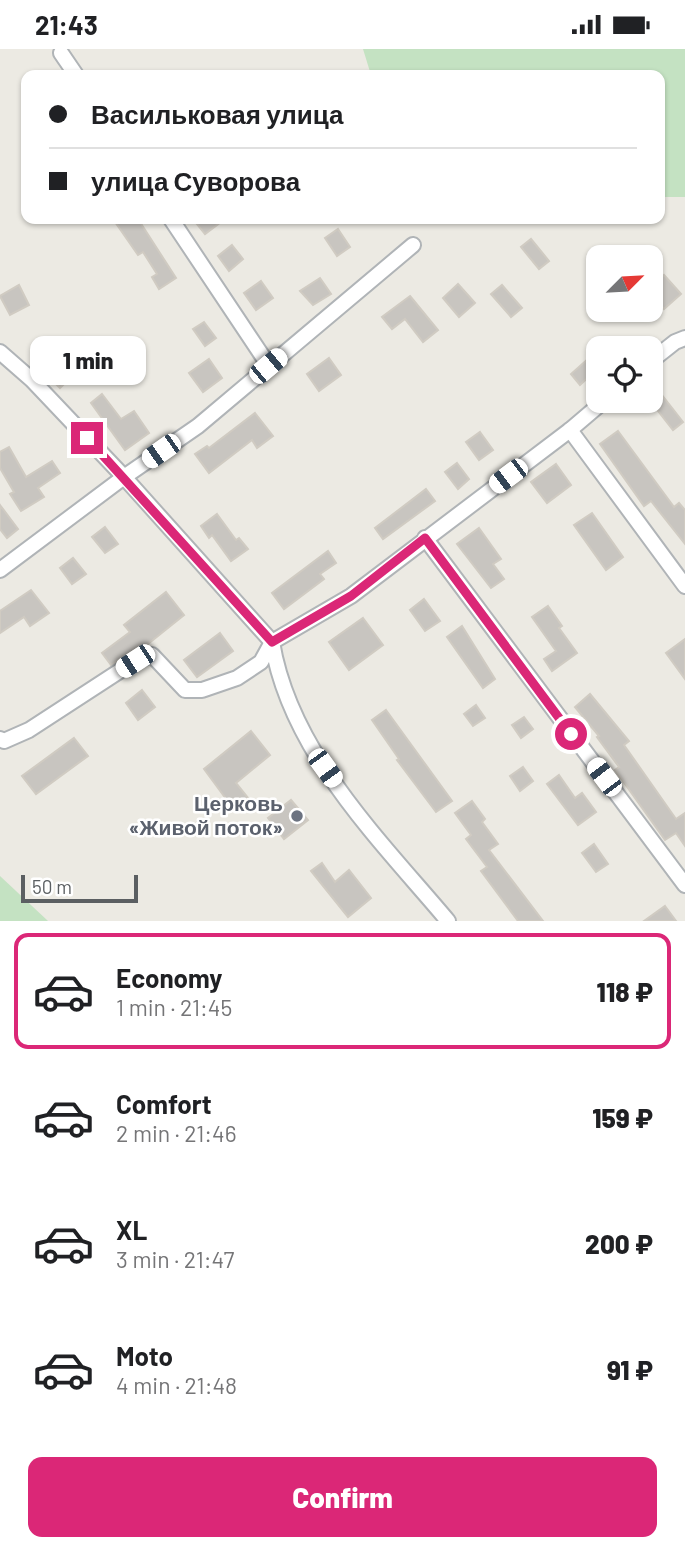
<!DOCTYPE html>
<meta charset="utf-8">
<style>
:root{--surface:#fff;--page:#f2f2f2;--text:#202124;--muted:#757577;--line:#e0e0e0;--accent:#db2777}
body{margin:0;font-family:Barlow,sans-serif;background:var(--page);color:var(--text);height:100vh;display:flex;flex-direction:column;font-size:26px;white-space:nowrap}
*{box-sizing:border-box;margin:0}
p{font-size:23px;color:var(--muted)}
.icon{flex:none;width:38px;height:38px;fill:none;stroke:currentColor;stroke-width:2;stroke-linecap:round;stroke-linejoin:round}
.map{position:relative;height:872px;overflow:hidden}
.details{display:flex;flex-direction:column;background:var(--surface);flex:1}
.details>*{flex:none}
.top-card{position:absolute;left:21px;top:21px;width:644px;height:154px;border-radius:14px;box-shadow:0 2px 5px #0004;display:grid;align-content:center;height:154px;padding:0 28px;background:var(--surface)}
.needle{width:46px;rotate:66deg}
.fabs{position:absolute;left:586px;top:196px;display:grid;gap:14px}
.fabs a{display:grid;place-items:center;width:77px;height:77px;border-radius:14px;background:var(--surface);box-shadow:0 2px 5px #0004;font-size:35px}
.scale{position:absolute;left:21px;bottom:18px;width:117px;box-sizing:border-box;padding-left:7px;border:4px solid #5b5f62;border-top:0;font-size:19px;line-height:24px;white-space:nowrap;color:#5b5f62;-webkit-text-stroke:5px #fff;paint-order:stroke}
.end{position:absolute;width:32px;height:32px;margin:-16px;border:9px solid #db2777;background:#fff;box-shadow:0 0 0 4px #fff}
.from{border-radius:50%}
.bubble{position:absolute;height:49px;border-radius:14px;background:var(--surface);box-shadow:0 2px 5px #0004;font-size:23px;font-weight:800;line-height:49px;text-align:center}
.car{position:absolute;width:21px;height:42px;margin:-21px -10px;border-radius:9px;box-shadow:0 0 5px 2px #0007;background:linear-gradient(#fff 24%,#345 0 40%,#fff 0 76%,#345 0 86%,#fff 0)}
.top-card b{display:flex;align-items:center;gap:24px;height:66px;font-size:26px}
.top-card b+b{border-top:2px solid var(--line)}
.top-card i{width:18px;height:18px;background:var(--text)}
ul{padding:12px 0 0;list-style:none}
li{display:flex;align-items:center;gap:21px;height:116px;margin:0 14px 10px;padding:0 14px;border:4px solid transparent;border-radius:14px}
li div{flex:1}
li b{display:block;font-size:26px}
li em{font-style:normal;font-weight:800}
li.on{border-color:var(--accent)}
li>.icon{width:63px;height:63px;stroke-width:1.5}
.cta{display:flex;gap:14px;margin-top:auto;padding:14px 28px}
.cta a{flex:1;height:80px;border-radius:14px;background:var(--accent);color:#fff;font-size:28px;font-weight:800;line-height:80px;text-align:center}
.status{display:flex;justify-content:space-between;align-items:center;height:49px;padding:0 35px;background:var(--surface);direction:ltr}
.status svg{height:19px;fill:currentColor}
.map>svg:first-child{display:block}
</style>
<div class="status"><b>21:43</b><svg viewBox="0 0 49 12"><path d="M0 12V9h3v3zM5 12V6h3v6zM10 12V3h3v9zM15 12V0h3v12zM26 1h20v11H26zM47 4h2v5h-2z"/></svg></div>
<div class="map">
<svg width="685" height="872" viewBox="0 0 685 872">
<rect width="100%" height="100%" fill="#eceae3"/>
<!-- green -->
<g fill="#c4e2c2">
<polygon points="363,0 685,0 685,148 660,148 660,26 371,26"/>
<polygon points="0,827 48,872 0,872"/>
</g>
<!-- building -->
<g fill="#c8c5c0" stroke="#d0cbc2" stroke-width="2">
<polygon points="113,170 138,170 176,229 159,240 152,228 157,225 143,203 138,206"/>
<polygon points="193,170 225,170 205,185"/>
<polygon points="338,180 350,198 337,207 325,189"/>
<polygon points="531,190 549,212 539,220 521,198"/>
<polygon points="232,196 243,210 229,222 218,207"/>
<polygon points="664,226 681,245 664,260 659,254 651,262 651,237"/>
<polygon points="320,229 331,245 313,256 300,242"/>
<polygon points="261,232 273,249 256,261 244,244"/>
<polygon points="458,235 475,254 459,268 443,249"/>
<polygon points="19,236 29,256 10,266 0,247"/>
<polygon points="502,236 522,259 511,268 491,245"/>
<polygon points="410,247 438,281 423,293 405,270 392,280 382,268"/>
<polygon points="204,273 216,289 205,297 193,280"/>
<polygon points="598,301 598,319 580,336 571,325"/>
<polygon points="329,309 341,326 319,342 307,325"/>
<polygon points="209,310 222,329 203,343 189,324"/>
<polygon points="65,317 73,326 60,339 51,330"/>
<polygon points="651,332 683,373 673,381 651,353"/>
<polygon points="102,345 121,370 134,362 149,384 125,401 91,354"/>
<polygon points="255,364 273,387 257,399 252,391 209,424 195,405 207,397 209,399"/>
<polygon points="618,382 674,458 679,454 685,461 685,495 651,452 644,457 600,395"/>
<polygon points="480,383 493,401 479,411 466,393"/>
<polygon points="9,398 26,428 52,412 60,424 38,439 44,448 21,462 10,445 14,443 0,419 0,403"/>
<polygon points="457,414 469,430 458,440 445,423"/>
<polygon points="556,415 571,436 547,454 531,433"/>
<polygon points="426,440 435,452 383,490 375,479"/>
<polygon points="0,456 18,480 7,489 0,480"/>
<polygon points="592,464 623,508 606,521 574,476"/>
<polygon points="217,465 236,491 239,489 248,500 231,512 212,486 209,489 201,477"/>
<polygon points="105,478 118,495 105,504 92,488"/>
<polygon points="479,479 501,510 493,515 504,530 491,539 457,495"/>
<polygon points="328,502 336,514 320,525 324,530 284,560 272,544"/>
<polygon points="73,509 86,525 72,535 60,519"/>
<polygon points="31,541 49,564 30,577 24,568 0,584 0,562"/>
<polygon points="166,543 184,566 143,599 141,597 111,616 102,604 130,583 124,576"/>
<polygon points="424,550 440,572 425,582 410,561"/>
<polygon points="548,557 562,577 559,579 577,604 552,622 544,610 556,602 532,568"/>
<polygon points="363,569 383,596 349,621 329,593"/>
<polygon points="462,577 495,630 483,639 447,588"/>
<polygon points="220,584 233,602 197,628 184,611"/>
<polygon points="685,590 685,630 666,604"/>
<polygon points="142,641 155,658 138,671 126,654"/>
<polygon points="590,645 629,692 624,696 676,770 685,764 685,797 676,784 665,791 615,721 619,718 597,688 599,687 575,658"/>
<polygon points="476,656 485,669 473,677 464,665"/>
<polygon points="386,661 452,752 436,763 397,711 399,710 372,671"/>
<polygon points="524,668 533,680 521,689 512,676"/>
<polygon points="251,682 270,706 236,734 249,750 235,762 204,720"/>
<polygon points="74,689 88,707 36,745 22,727"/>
<polygon points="523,718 533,732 520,742 510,727"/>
<polygon points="559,726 575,749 582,744 596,763 578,776 547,735"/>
<polygon points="291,751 308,771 284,790 268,769"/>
<polygon points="472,752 485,770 482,773 498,795 489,801 543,872 518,872 481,822 487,818 466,790 471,786 455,764"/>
<polygon points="594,795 608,815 596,823 582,804"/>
<polygon points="322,814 335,833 349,821 371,849 348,868 311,822"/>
<polygon points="665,857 676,872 644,872"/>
</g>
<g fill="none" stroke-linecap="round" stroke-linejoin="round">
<defs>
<g id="minor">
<polyline points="61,4 76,26"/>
<polyline points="171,170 269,317"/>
<path d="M0 303 32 331 124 428 272 593C290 703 379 790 448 872"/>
<polyline points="651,312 675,293 685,289"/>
<polyline points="570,381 685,537"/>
<polyline points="425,489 685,836"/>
<polyline points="0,521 124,428 198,377 413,196"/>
<polyline points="0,690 4,692 29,681 135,612 152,606 185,641 202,641 237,629 261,613 272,593 351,547 570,381 604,352"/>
</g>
</defs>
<!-- minor casing -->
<use href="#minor" stroke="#b0b4b7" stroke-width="18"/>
<!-- minor -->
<use href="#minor" stroke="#fff" stroke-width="14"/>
</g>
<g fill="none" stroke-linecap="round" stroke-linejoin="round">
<!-- route -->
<polyline stroke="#db2777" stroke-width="9" points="87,389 272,593 351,547 425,489 571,685"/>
</g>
<!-- markers -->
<circle fill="#6b7280" stroke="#fff" stroke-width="2.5" cx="297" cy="767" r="7"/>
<g text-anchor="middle" stroke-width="5" stroke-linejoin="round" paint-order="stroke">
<!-- worship labels -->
<g font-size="21" font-weight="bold" fill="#5b616d" stroke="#fff" text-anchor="end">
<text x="283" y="762">Церковь<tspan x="283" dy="24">«Живой поток»</tspan></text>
</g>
</g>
</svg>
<div class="fabs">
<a><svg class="needle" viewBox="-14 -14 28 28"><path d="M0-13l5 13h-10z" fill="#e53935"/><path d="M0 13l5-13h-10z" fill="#757577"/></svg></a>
<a><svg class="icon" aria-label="locate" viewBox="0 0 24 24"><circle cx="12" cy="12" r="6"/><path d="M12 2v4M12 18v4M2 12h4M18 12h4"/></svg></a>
</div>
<div class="scale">50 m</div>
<i class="end from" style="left:571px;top:685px"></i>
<i class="end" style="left:87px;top:389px"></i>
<div class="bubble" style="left:30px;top:287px;width:116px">1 min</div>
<i class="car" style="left:268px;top:317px;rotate:50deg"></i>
<i class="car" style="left:161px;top:402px;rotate:235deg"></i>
<i class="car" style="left:508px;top:427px;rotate:233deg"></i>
<i class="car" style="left:135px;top:612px;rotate:237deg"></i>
<i class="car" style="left:325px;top:719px;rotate:144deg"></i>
<i class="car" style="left:604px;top:728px;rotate:323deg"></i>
<div class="top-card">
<b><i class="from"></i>Васильковая улица</b>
<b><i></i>улица Суворова</b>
</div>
</div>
<section class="details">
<ul>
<li class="on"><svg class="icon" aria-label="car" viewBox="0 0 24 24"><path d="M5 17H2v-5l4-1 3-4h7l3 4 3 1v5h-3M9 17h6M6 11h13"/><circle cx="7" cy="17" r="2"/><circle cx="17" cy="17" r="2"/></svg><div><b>Economy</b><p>1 min · 21:45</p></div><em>118 ₽</em></li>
<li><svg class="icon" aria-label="car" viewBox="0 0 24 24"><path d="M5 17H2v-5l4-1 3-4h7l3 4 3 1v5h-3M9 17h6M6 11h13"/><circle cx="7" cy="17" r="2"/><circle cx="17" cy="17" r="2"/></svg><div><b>Comfort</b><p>2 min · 21:46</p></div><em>159 ₽</em></li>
<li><svg class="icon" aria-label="car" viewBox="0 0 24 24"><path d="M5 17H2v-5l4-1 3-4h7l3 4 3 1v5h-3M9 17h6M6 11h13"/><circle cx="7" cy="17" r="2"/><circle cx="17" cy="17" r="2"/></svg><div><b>XL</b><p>3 min · 21:47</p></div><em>200 ₽</em></li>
<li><svg class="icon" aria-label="car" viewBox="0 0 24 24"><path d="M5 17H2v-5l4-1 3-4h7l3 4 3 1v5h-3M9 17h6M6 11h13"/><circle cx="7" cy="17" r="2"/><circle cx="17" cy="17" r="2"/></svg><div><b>Moto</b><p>4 min · 21:48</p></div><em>91 ₽</em></li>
</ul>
<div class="cta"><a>Confirm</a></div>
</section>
